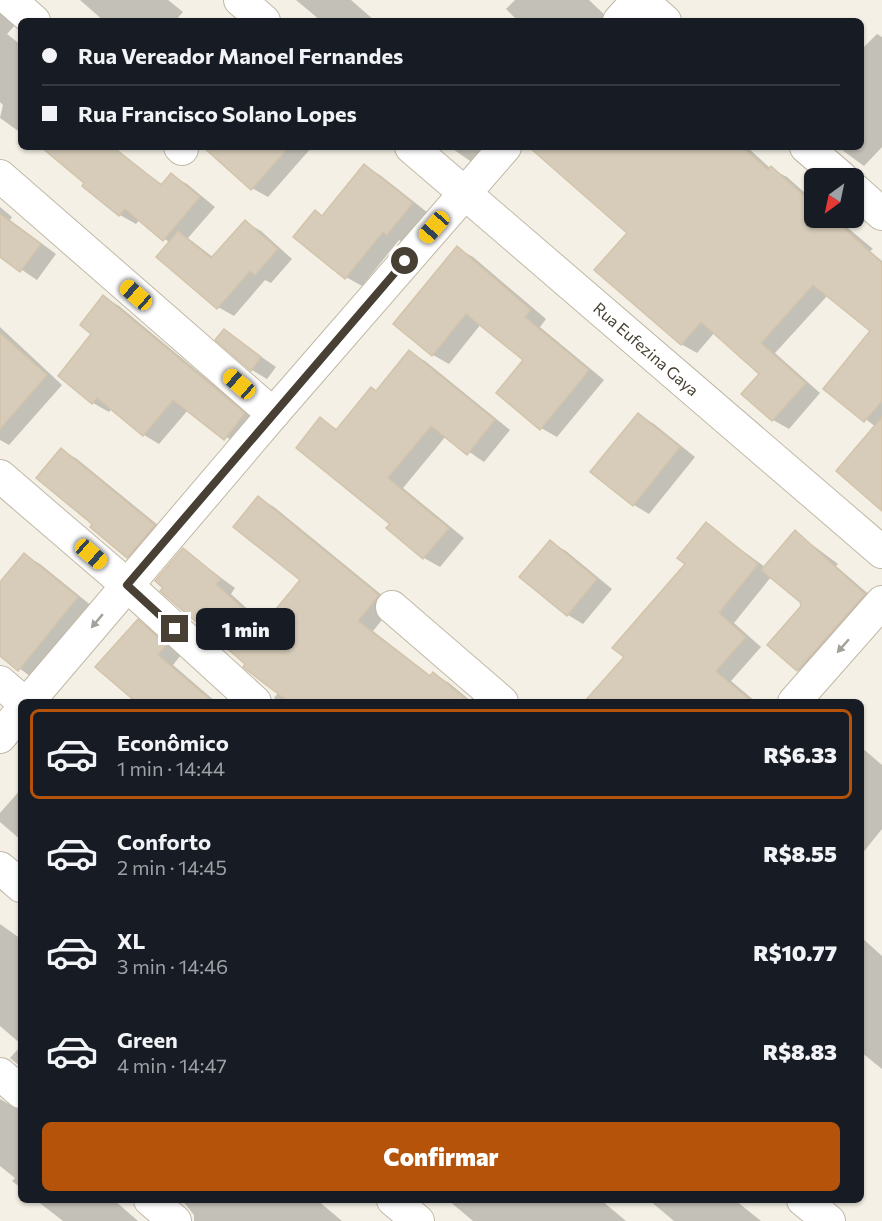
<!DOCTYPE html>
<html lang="pt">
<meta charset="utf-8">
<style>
:root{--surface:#171b24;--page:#20242c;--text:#f1f3f6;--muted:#9ea1a6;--line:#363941;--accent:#b45309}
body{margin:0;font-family:Commissioner,sans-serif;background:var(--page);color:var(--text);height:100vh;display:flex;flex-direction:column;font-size:22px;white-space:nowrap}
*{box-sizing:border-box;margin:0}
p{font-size:20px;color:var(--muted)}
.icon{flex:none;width:33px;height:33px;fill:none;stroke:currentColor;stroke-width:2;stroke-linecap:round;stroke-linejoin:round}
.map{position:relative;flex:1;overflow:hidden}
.details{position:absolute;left:18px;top:699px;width:846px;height:504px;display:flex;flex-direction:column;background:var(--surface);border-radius:9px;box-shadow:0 2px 4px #0004}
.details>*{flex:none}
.top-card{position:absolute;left:18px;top:18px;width:846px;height:132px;border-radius:9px;box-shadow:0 2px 4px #0004;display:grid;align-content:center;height:132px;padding:0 24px;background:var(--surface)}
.needle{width:39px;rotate:213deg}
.buttons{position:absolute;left:804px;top:168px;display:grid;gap:12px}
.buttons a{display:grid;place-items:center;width:60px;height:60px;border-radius:9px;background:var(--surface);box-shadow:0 2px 4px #0004;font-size:30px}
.end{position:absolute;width:27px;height:27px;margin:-14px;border:8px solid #484034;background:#fff;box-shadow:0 0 0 3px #fff}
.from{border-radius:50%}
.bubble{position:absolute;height:42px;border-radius:9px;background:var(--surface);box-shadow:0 2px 4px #0004;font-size:20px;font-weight:800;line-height:42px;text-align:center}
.car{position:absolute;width:18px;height:36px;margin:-18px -9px;border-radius:8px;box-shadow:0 0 4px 2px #0007;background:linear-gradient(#f5c518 24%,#345 0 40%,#f5c518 0 76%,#345 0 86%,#f5c518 0)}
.top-card b{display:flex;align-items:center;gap:21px;height:57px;font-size:22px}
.top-card b+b{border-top:2px solid var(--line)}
.top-card i{width:15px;height:15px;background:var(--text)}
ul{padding:10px 0 0;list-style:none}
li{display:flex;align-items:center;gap:18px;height:90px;margin:0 12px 9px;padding:0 12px;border:3px solid transparent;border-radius:9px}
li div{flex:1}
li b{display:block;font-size:22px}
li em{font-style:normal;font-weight:800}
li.current{border-color:var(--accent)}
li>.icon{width:54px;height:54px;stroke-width:1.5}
.cta{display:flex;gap:12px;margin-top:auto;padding:12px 24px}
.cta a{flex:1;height:69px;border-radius:9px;background:var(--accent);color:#fff;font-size:24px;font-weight:800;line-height:69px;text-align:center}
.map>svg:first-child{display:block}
</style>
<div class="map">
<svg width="882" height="1221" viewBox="0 0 882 1221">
<rect width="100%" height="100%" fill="#f4f0e5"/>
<!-- shadow -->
<g fill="#0003">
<polygon points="0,0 15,25 7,34 21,45 21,133 0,118 3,105 0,102"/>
<polygon points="80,0 168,0 183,12 175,21 104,21"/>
<polygon points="296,0 351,0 375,21 321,21"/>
<polygon points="515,0 589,0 610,20 518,21 506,9"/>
<polygon points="877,34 882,37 882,147 864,166 838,147 861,147 861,50"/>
<polygon points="40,147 113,149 163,185 171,175 187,184 215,207 188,238 214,258 245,222 261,231 292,259 271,283 265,280 234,316 218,307 170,243 140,219 136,224 120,215 84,186 86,183"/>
<polygon points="220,147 312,147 268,197 252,188"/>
<polygon points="450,147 489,147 473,163"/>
<polygon points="556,147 747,147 771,169 787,177 814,201 814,218 836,218 873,249 870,251 882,261 882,508 876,427 825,388 872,331 828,295 775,353 820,393 789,429 773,420 744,393 761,374 715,332 697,353 681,344 629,233"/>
<polygon points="364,166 380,175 428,213 404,243 399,240 362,286 346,277 323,217"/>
<polygon points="0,207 12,217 10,220 56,254 37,280 0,255"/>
<polygon points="457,248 473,257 546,319 540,327 604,380 557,437 541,428 525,360 481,324 449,364 433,355 395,323"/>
<polygon points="104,297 119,306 260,423 241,447 188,410 159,444 144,435 112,408 109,412 93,403 60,376 94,334"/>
<polygon points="0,327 62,385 9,445 0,440"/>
<polygon points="224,331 276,367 267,379 252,370"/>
<polygon points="409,352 425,361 510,430 484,462 446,436 403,488 464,538 440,567 424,558 392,523 321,419 338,430 377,392"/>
<polygon points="639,415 654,424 695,457 649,514 634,505"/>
<polygon points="61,450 77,459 170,535 144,566 128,557 95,524"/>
<polygon points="258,498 274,507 394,605 373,631 431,676 434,674 449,683 472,702 279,702 274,698 279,692 247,663 183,550 235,588 231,594 265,625 302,580"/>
<polygon points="706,524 765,567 795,532 838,564 836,566 880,604 814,679 798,670 769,645 802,606 801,602 771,577 734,623 761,647 731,681 756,702 586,702 626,657 687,564"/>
<polygon points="550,542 566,551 612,589 583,624 568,615"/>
<polygon points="24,555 40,564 93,607 34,679 0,654 0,584"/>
<polygon points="138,621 154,630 181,655 173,665 216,702 138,702"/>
<polygon points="861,747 882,765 882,829 861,855"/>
<polygon points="21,789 21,840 0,822 0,813"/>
<polygon points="0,924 21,939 21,1044 0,1026"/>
<polygon points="861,937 882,956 882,1069 861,1052"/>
<polygon points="21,1046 21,1067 10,1058"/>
<polygon points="0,1099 21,1111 21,1188 12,1181 15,1178 0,1166"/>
<polygon points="36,1200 114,1200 138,1221 63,1221"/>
<polygon points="182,1200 317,1200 342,1221 194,1221 194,1215"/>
<polygon points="448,1200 601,1200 626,1221 473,1221"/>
<polygon points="649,1200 735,1200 761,1221 674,1221"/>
</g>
<!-- building -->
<g fill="#d7ccb9" stroke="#d3c4ab" stroke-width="1.5">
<polygon points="41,147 113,147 161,185 171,173 200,197 163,241 125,209 119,216 82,186 84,183"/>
<polygon points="203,147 289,147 251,190"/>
<polygon points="529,147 742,147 768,170 771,166 814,205 814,218 833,218 882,263 882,401 864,422 823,389 870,331 813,285 761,343 806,383 772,421 741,394 759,374 701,322 681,345 594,270 627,233"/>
<polygon points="364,164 413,203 387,235 383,232 345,279 293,237 315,210 322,216"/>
<polygon points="0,214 41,244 20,272 0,257"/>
<polygon points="245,220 278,249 255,275 250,271 217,309 156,257 178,231 211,258"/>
<polygon points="457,246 531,310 525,317 589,370 540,430 496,393 523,360 466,314 432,356 393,324"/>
<polygon points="103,295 245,413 224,440 173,400 143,436 97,398 92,404 58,376 91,334 80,325"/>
<polygon points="224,329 261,357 251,371 215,340"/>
<polygon points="0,333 47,375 0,429"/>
<polygon points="409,350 495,420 467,455 431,426 388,478 449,528 423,559 386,528 390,524 296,448 320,417 336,430 371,387 376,391"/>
<polygon points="638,413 680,447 633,506 590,472"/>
<polygon points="882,417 882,511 836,471"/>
<polygon points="61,448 155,525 127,558 90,527 92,524 36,478"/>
<polygon points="258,496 379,595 358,621 430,676 433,672 469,702 289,702 248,671 243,667 245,664 160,591 163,588 155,581 183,548 221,579 216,584 262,626 300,580 233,527"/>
<polygon points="706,522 758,564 719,613 746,637 716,671 752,702 584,702 624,657 612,648 685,564 677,558"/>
<polygon points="795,530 865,594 797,671 767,645 801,606 800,602 761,570"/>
<polygon points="550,540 597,579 567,616 519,577"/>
<polygon points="24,553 78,597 18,671 0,656 0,582"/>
<polygon points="138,619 166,645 158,655 213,702 136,702 95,667"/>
</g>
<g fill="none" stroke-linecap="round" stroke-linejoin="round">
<defs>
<g id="street">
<polyline points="10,0 34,21"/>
<polyline points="240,0 264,21"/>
<polyline points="641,0 665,21"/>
<polyline points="619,21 638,0"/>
<polyline points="180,147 182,149"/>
<polyline points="411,147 882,552"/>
<polyline points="806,147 842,178"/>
<polyline points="0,176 273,414"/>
<polyline points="854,189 882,214"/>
<polyline points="0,476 127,585 255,702"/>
<polyline points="392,607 502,702"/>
<polyline points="0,682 23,702"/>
<polyline points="28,702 273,414 505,147"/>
<polyline points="794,702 882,602"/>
<polyline points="0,737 21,711"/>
<polyline points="0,868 21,886"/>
<polyline points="0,1074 21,1092"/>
<polyline points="150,1200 175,1221"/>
<polyline points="393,1200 418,1221"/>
<polyline points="803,1200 829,1221"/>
</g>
</defs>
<!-- street casing -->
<use href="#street" stroke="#c1b8a6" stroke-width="34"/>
<!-- street -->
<use href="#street" stroke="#fff" stroke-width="32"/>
</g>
<!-- one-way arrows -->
<defs><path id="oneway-solid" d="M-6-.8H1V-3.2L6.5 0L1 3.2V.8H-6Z" transform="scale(1.5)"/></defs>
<g fill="#a4a09a">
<use href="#oneway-solid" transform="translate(97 621) rotate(130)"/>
<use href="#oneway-solid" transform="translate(843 646) rotate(131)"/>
</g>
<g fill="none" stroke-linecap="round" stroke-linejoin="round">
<!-- route -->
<polyline stroke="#484034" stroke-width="8" points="175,629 127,585 405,261"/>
</g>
<g text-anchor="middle" stroke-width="5" stroke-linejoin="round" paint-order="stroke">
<!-- street labels -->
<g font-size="16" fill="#484034" stroke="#fff">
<text transform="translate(646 349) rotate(41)" y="6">Rua Eufezina Gaya</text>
</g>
</g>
</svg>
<div class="buttons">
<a><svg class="needle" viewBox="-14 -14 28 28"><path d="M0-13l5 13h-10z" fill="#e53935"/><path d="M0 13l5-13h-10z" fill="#9ea1a6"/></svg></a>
</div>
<i class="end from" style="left:405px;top:261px"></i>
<i class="end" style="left:175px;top:629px"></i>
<div class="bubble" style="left:196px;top:608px;width:99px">1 min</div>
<i class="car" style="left:434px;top:227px;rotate:221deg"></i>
<i class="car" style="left:136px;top:295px;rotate:311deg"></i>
<i class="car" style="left:239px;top:384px;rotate:311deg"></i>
<i class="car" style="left:91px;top:554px;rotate:131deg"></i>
<div class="top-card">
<b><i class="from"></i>Rua Vereador Manoel Fernandes</b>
<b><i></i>Rua Francisco Solano Lopes</b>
</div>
<section class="details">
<ul>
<li class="current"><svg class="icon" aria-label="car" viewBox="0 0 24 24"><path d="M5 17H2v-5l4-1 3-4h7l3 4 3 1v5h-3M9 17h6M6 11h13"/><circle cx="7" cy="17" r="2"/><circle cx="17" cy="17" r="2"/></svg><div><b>Econômico</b><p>1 min · 14:44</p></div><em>R$6.33</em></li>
<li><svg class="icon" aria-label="car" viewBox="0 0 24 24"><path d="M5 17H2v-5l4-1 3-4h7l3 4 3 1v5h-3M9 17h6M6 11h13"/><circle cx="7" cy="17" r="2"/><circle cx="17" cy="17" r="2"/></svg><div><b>Conforto</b><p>2 min · 14:45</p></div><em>R$8.55</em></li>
<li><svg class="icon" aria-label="car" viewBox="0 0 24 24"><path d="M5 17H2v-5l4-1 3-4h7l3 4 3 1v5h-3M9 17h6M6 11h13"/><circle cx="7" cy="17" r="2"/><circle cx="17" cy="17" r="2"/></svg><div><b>XL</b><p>3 min · 14:46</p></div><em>R$10.77</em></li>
<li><svg class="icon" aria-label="car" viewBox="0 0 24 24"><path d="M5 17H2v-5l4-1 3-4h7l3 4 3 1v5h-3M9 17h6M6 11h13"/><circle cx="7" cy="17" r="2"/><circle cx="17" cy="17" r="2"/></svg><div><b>Green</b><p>4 min · 14:47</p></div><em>R$8.83</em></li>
</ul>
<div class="cta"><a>Confirmar</a></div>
</section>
</div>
